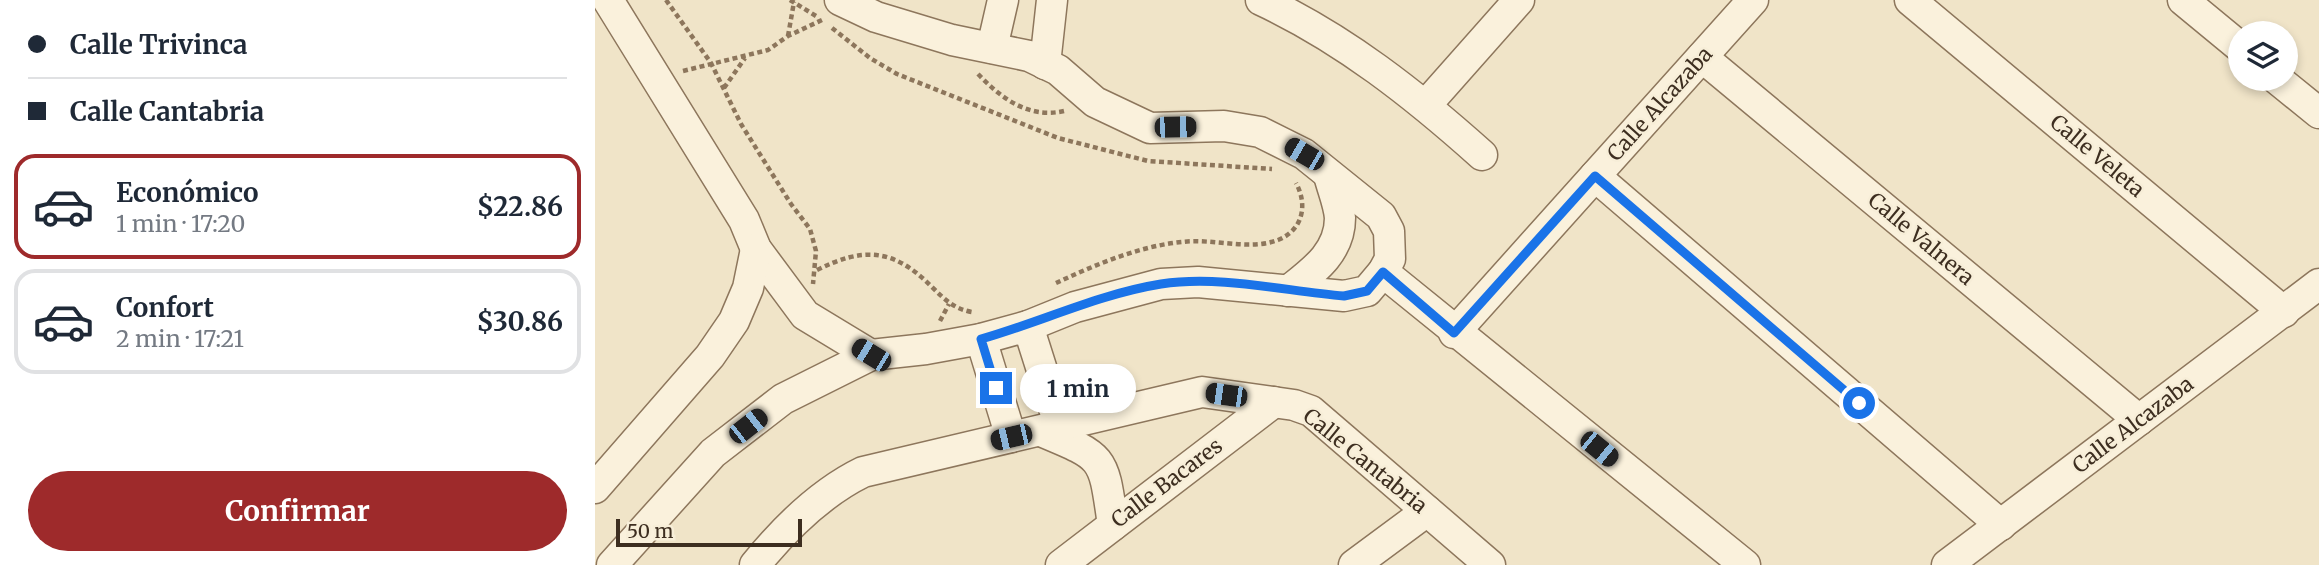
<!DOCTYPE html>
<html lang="es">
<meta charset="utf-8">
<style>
:root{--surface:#fff;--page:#f2f2f3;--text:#1f2937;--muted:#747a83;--line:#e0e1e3;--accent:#9e2a2b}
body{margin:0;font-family:Merriweather,serif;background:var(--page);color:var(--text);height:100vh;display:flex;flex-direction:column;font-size:26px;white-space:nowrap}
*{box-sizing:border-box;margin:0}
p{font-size:23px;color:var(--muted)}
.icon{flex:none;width:38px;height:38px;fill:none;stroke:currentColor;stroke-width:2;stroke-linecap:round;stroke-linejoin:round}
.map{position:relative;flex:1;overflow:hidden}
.side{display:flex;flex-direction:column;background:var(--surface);width:595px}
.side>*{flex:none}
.banner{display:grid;align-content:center;height:154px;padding:0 28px;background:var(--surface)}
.buttons{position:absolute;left:1633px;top:21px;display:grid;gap:14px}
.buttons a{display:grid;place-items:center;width:70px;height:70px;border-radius:50%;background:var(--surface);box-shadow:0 4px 10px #0003;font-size:35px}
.scale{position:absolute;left:21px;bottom:18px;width:186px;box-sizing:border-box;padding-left:7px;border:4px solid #3d2e20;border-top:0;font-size:19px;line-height:24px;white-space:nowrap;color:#3d2e20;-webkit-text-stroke:5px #f7eed8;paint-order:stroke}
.end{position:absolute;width:32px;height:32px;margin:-16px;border:9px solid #1a73e8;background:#fff;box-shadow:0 0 0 4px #fff}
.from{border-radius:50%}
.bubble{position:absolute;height:49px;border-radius:24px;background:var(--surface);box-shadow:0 4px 10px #0003;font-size:23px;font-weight:700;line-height:49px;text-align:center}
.car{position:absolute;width:21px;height:42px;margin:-21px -10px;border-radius:9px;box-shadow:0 0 5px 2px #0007;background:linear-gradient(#222 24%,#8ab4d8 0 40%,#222 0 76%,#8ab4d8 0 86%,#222 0)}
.banner b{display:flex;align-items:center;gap:24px;height:66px;font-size:26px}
.banner b+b{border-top:2px solid var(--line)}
.banner i{width:18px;height:18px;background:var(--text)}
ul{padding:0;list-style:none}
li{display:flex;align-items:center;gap:21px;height:105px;margin:0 14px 10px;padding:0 14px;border:4px solid var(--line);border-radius:21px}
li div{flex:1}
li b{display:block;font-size:26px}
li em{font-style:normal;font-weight:700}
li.on{border-color:var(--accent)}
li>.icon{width:63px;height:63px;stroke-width:1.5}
.button{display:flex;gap:14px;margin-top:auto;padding:14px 28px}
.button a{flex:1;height:80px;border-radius:42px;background:var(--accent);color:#fff;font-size:28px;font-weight:700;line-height:80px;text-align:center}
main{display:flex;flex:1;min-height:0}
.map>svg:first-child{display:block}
</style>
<main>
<section class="side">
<div class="banner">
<b><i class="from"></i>Calle Trivinca</b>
<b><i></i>Calle Cantabria</b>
</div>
<ul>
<li class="on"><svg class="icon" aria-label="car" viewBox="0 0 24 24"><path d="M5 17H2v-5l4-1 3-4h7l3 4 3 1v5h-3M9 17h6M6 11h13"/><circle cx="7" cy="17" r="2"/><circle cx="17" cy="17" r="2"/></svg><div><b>Económico</b><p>1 min · 17:20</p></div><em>$22.86</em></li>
<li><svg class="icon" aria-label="car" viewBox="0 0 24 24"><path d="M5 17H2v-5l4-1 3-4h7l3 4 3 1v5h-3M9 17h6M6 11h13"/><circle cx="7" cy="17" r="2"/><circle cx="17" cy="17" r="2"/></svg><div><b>Confort</b><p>2 min · 17:21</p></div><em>$30.86</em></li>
</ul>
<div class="button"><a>Confirmar</a></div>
</section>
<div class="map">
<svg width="1724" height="565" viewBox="0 0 1724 565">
<rect width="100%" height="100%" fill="#f0e4c8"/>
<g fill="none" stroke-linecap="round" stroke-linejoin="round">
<defs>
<g id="street">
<polyline points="13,0 149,220 161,249 210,315 276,355"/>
<path d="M666 0C748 38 820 95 887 155"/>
<polyline points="1315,0 1689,312"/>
<polyline points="1588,0 1645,47"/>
<polyline points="397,48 408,0"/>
<polyline points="1107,57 1544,420"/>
<polyline points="450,64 457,0"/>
<polyline points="1682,79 1724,113"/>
<polyline points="831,105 924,0"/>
<polyline points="1000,176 1406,525"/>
<polyline points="788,272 1150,565"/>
<path d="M693 291C717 272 745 253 745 218 744 204 737 188 734 175"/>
<polyline points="433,326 465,427"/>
<polyline points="859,333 1158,0"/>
<polyline points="386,339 416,437"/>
<path d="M446 431C511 458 508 456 518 525"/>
<polyline points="0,488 115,356 139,321 153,288 161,249"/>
<polyline points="17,565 118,453 188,399 276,355 331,349 386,339 433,326 480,307 566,284 603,282 749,296 772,291 788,272 795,259 794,231 786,216 709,154 665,132 629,126 555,128 500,102 463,70 434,56 357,40 281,17 245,0"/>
<path d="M160 565C190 528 225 493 268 472L607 392 699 405 716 411 895 565"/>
<polyline points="466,565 679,402"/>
<polyline points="759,565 832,511"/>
<polyline points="1352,565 1724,284"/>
</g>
</defs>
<!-- street casing -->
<use href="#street" stroke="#8d765c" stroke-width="33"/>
<!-- path -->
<g stroke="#8d765c" stroke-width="4.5" stroke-dasharray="5 3.5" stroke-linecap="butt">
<polyline points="71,0 116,63 146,124 196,204 215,229 221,251 218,284"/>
<polyline points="195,0 221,16"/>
<polyline points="237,28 275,58 302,74 463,138 553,161 677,169"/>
<polyline points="193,36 199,2"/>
<polyline points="88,71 173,50 193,36 227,20"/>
<path d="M383 74C406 98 433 119 469 111"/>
<polyline points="129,88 150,58"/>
<path d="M222 270C268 247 298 248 336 286 349 299 359 309 377 312"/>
<path d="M461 283C500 265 544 246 587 242 617 238 654 251 683 240 708 230 713 205 701 183"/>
<polyline points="345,321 354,304"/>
</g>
<!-- street -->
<use href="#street" stroke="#faf1dc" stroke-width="30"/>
</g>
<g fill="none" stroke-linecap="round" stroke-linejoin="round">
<!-- route -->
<path stroke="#1a73e8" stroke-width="9" d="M401 388 386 339C446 322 504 294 566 284 625 275 690 291 749 296L772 291 788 272 859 333 1000 176 1264 403"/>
</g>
<g text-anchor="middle" stroke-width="5" stroke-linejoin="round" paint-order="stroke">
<!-- street labels -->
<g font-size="21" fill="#3d2e20" stroke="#f7eed8">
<text transform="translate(1065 104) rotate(-48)" y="7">Calle Alcazaba</text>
<text transform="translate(1502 156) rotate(40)" y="7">Calle Veleta</text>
<text transform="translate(1326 239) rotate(40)" y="7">Calle Valnera</text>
<text transform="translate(1538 425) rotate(-37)" y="7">Calle Alcazaba</text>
<text transform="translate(770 461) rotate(39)" y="7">Calle Cantabria</text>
<text transform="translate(572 483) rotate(-37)" y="7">Calle Bacares</text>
</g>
</g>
</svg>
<div class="buttons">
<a><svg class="icon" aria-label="layers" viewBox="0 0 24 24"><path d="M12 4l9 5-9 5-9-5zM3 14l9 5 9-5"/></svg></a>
</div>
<div class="scale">50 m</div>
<i class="end from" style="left:1264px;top:403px"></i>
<i class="end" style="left:401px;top:388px"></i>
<div class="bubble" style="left:425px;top:364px;width:116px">1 min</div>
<i class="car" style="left:580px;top:127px;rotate:89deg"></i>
<i class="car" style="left:709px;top:154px;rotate:300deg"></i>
<i class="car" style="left:276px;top:355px;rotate:301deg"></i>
<i class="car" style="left:631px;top:395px;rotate:278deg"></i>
<i class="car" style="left:153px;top:426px;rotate:52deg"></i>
<i class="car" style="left:416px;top:437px;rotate:257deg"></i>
<i class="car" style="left:1004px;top:449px;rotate:129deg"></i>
</div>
</main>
